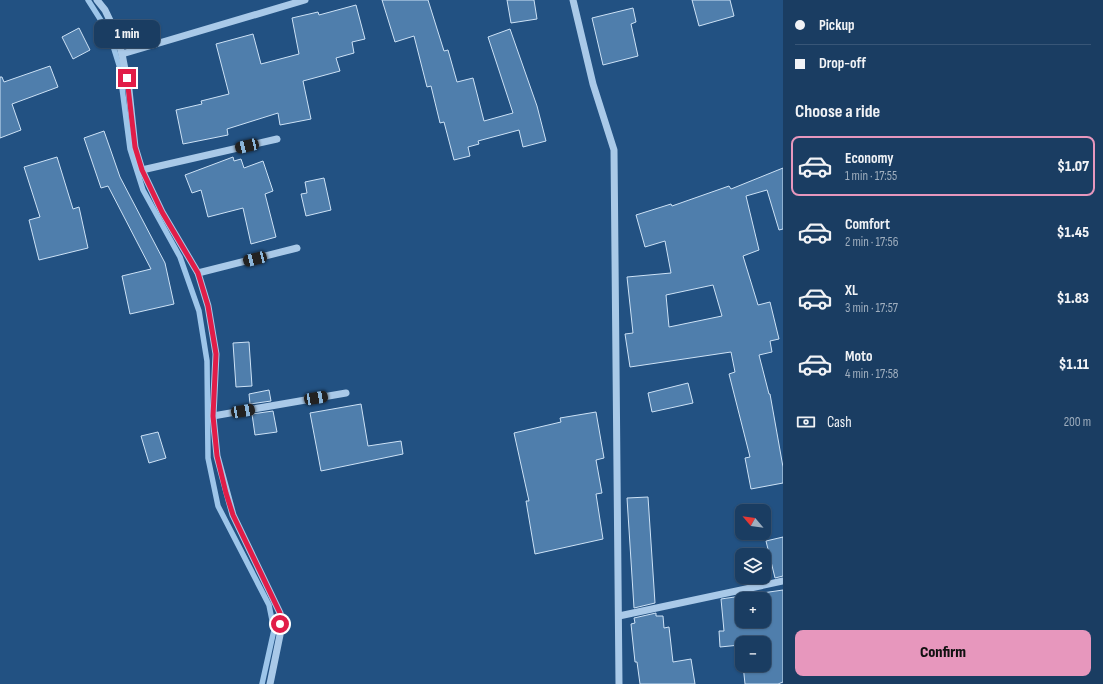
<!DOCTYPE html>
<meta charset="utf-8">
<style>
:root{--surface:#1a3d62;--page:#234468;--text:#f1f3f6;--muted:#9faebe;--line:#385677;--accent:#e797bd}
body{margin:0;font-family:"Sofia Sans Condensed",sans-serif;background:var(--page);color:var(--text);height:100vh;display:flex;flex-direction:column;font-size:15px;white-space:nowrap}
*{box-sizing:border-box;margin:0}
p{font-size:13px;color:var(--muted)}
.icon{flex:none;width:22px;height:22px;fill:none;stroke:currentColor;stroke-width:2;stroke-linecap:round;stroke-linejoin:round}
.map{position:relative;flex:1;overflow:hidden}
.sheet{display:flex;flex-direction:column;background:var(--surface);width:320px}
.sheet>*{flex:none}
.banner{display:grid;align-content:center;height:88px;padding:0 12px;background:var(--surface)}
.needle{width:26px;rotate:299deg}
.buttons{position:absolute;left:735px;top:504px;display:grid;gap:8px}
.buttons a{display:grid;place-items:center;width:36px;height:36px;border-radius:8px;background:var(--surface);box-shadow:0 1px 3px #0004,0 0 0 1px var(--line);font-size:20px}
.end{position:absolute;width:18px;height:18px;margin:-9px;border:5px solid #e11d48;background:#fff;box-shadow:0 0 0 2px #fff}
.from{border-radius:50%}
.bubble{position:absolute;height:28px;border-radius:8px;background:var(--surface);box-shadow:0 1px 3px #0004,0 0 0 1px var(--line);font-size:13px;font-weight:800;line-height:28px;text-align:center}
.car{position:absolute;width:12px;height:24px;margin:-12px -6px;border-radius:5px;box-shadow:0 0 3px 1px #0007;background:linear-gradient(#222 24%,#8ab4d8 0 40%,#222 0 76%,#8ab4d8 0 86%,#222 0)}
.banner b{display:flex;align-items:center;gap:14px;height:38px;font-size:15px}
.banner b+b{border-top:1px solid var(--line)}
.banner i{width:10px;height:10px;background:var(--text)}
ul{padding:0;list-style:none}
li{display:flex;align-items:center;gap:12px;height:60px;margin:0 8px 6px;padding:0 4px;border:2px solid transparent;border-radius:8px}
li div{flex:1}
li b{display:block;font-size:15px}
li em{font-style:normal;font-weight:800}
li.on{border-color:var(--accent)}
li>.icon{width:36px;height:36px;stroke-width:1.5}
h2{padding:0 12px;font-size:18px;line-height:48px}
.pay{display:flex;align-items:center;gap:10px;height:44px;padding:0 12px;font-size:15px}
.pay p{margin-inline-start:auto}
.action{display:flex;gap:8px;margin-top:auto;padding:8px 12px}
.action a{flex:1;height:46px;border-radius:8px;background:var(--accent);color:#111;font-size:16px;font-weight:800;line-height:46px;text-align:center}
main{display:flex;flex:1;min-height:0}
.map>svg:first-child{display:block}
</style>
<main>
<div class="map">
<svg width="783" height="684" viewBox="0 0 783 684">
<rect width="100%" height="100%" fill="#225182"/>
<g fill="none" stroke-linecap="round" stroke-linejoin="round">
<!-- stream -->
<polyline stroke="#9dc5e9" stroke-width="5.5" points="88,0 109,33 119,65 130,149 143,190 180,257 199,311 207,361 208,458 218,506 269,605 274,630 262,684"/>
</g>
<!-- building -->
<g fill="#4f7eac" stroke="#cde2f6" fill-rule="evenodd">
<polygon points="382,0 428,0 444,51 448,50 457,82 473,78 484,121 513,113 488,37 510,29 537,106 546,141 523,147 519,130 478,141 479,144 468,147 470,156 454,160 444,122 440,123 431,86 427,87 414,36 395,42"/>
<polygon points="507,0 534,0 537,19 511,23"/>
<polygon points="692,0 730,0 734,16 699,26"/>
<polygon points="356,5 365,39 352,42 354,53 336,58 340,71 303,81 311,119 280,125 278,113 227,129 228,135 183,144 176,110 202,104 201,101 229,94 216,44 253,34 261,64 299,54 292,18 318,12 319,15"/>
<polygon points="633,8 636,22 631,24 638,56 603,65 592,18"/>
<polygon points="79,28 90,50 73,59 62,37"/>
<polygon points="50,66 58,87 12,104 21,130 0,138 0,77 2,77 4,82"/>
<polygon points="104,131 120,177 165,263 174,304 130,314 122,276 151,269 108,186 101,188 84,138"/>
<polygon points="57,157 73,209 79,207 88,248 39,260 29,220 40,217 24,167"/>
<polygon points="233,157 234,161 241,159 244,168 263,161 273,191 265,194 276,237 251,244 243,208 208,217 201,190 192,193 185,175"/>
<path d="M783 168V229L779 230 767 190 746 196 759 250 743 256 758 305 770 302 779 339 770 341 772 352 759 355 769 394H770L783 467V483L751 489 745 458 750 457 729 374 735 372 731 352 630 367 625 334 633 333 627 277 671 273 665 241 645 247 636 215 671 204 672 206 729 186 731 189ZM713 285 722 316 669 327 666 295Z"/>
<polygon points="324,178 331,210 306,216 301,194 307,193 305,182"/>
<polygon points="249,342 252,386 236,387 233,343"/>
<polygon points="688,383 693,403 652,412 648,393"/>
<polygon points="269,390 271,401 250,404 249,394"/>
<polygon points="361,404 368,446 401,441 403,454 321,471 310,413"/>
<polygon points="273,411 277,432 255,435 252,414"/>
<polygon points="596,412 604,458 596,460 602,493 596,494 603,539 535,554 526,501 529,501 514,433 561,422 560,418"/>
<polygon points="158,432 166,458 149,463 141,436"/>
<polygon points="648,497 655,603 634,608 627,498"/>
<polygon points="783,537 783,576 775,578 766,541"/>
<path d="M783 590V682L778 684H745L743 665H764V643H742V659L740 645 720 647 719 631H724L721 599ZM742 599H764V621H742Z"/>
<polygon points="656,613 656,616 663,616 664,628 669,627 673,662 691,659 695,684 640,684 637,662 635,662 631,624 635,623 634,618"/>
</g>
<g fill="none" stroke-linecap="round" stroke-linejoin="round">
<!-- minor -->
<g stroke="#a9c9e8" stroke-width="7">
<polyline points="97,0 105,10 116,33 122,54 129,90 135,147 142,170 162,212 198,273 208,306 216,354 213,416 217,456 233,515 280,613 280,635 270,684"/>
<polyline points="573,0 593,84 614,150 619,684"/>
<polyline points="122,54 305,0"/>
<polyline points="142,170 277,139"/>
<polyline points="198,273 297,248"/>
<polyline points="213,416 346,393"/>
<polyline points="619,616 783,581"/>
</g>
</g>
<g fill="none" stroke-linecap="round" stroke-linejoin="round">
<!-- route -->
<polyline stroke="#e11d48" stroke-width="5" points="127,78 135,147 142,170 162,212 198,273 208,306 216,354 213,416 217,456 226,493 233,515 280,613 280,624"/>
</g>
</svg>
<div class="buttons">
<a><svg class="needle" viewBox="-14 -14 28 28"><path d="M0-13l5 13h-10z" fill="#e53935"/><path d="M0 13l5-13h-10z" fill="#9faebe"/></svg></a>
<a><svg class="icon" aria-label="layers" viewBox="0 0 24 24"><path d="M12 4l9 5-9 5-9-5zM3 14l9 5 9-5"/></svg></a>
<a>+</a>
<a>−</a>
</div>
<i class="end from" style="left:280px;top:624px"></i>
<i class="end" style="left:127px;top:78px"></i>
<div class="bubble" style="left:94px;top:20px;width:66px">1 min</div>
<i class="car" style="left:247px;top:146px;rotate:257deg"></i>
<i class="car" style="left:255px;top:259px;rotate:256deg"></i>
<i class="car" style="left:316px;top:398px;rotate:80deg"></i>
<i class="car" style="left:243px;top:411px;rotate:80deg"></i>
</div>
<section class="sheet">
<div class="banner">
<b><i class="from"></i>Pickup</b>
<b><i></i>Drop-off</b>
</div>
<h2>Choose a ride</h2>
<ul>
<li class="on"><svg class="icon" aria-label="car" viewBox="0 0 24 24"><path d="M5 17H2v-5l4-1 3-4h7l3 4 3 1v5h-3M9 17h6M6 11h13"/><circle cx="7" cy="17" r="2"/><circle cx="17" cy="17" r="2"/></svg><div><b>Economy</b><p>1 min · 17:55</p></div><em>$1.07</em></li>
<li><svg class="icon" aria-label="car" viewBox="0 0 24 24"><path d="M5 17H2v-5l4-1 3-4h7l3 4 3 1v5h-3M9 17h6M6 11h13"/><circle cx="7" cy="17" r="2"/><circle cx="17" cy="17" r="2"/></svg><div><b>Comfort</b><p>2 min · 17:56</p></div><em>$1.45</em></li>
<li><svg class="icon" aria-label="car" viewBox="0 0 24 24"><path d="M5 17H2v-5l4-1 3-4h7l3 4 3 1v5h-3M9 17h6M6 11h13"/><circle cx="7" cy="17" r="2"/><circle cx="17" cy="17" r="2"/></svg><div><b>XL</b><p>3 min · 17:57</p></div><em>$1.83</em></li>
<li><svg class="icon" aria-label="car" viewBox="0 0 24 24"><path d="M5 17H2v-5l4-1 3-4h7l3 4 3 1v5h-3M9 17h6M6 11h13"/><circle cx="7" cy="17" r="2"/><circle cx="17" cy="17" r="2"/></svg><div><b>Moto</b><p>4 min · 17:58</p></div><em>$1.11</em></li>
</ul>
<div class="pay"><svg class="icon" aria-label="cash" viewBox="0 0 24 24"><path d="M3 7h18v10H3z"/><circle cx="12" cy="12" r="2"/></svg>Cash<p>200 m</p></div>
<div class="action"><a>Confirm</a></div>
</section>
</main>
